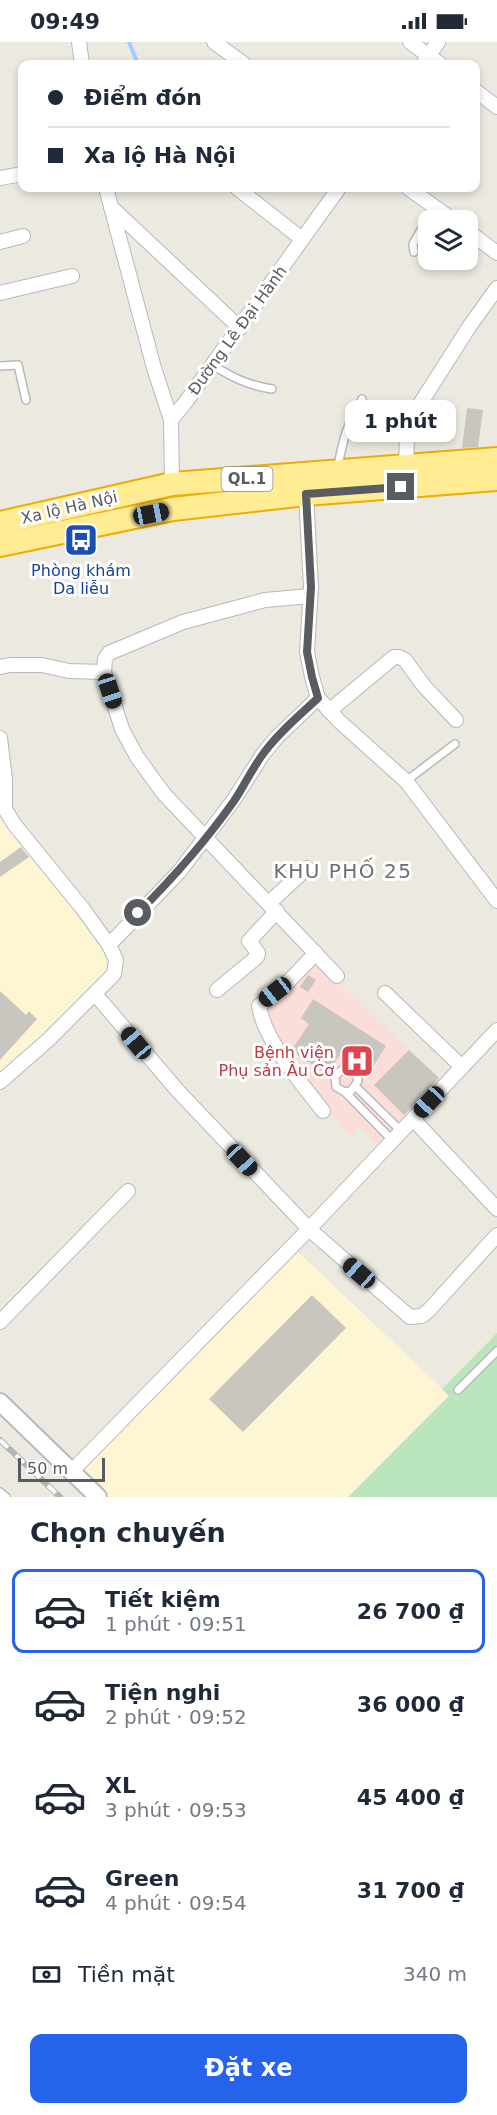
<!DOCTYPE html>
<html lang="vi">
<meta charset="utf-8">
<style>
:root{--surface:#fff;--page:#f2f2f3;--text:#1f2937;--muted:#747a83;--line:#e0e1e3;--accent:#2563eb}
body{margin:0;font-family:"DejaVu Sans",sans-serif;background:var(--page);color:var(--text);height:100vh;display:flex;flex-direction:column;font-size:22px;white-space:nowrap}
*{box-sizing:border-box;margin:0}
p{font-size:20px;color:var(--muted)}
.icon{flex:none;width:33px;height:33px;fill:none;stroke:currentColor;stroke-width:2;stroke-linecap:round;stroke-linejoin:round}
.map{position:relative;height:1455px;overflow:hidden}
.details{display:flex;flex-direction:column;background:var(--surface);flex:1}
.details>*{flex:none}
.banner{position:absolute;left:18px;top:18px;width:462px;height:132px;border-radius:12px;box-shadow:0 3px 9px #0003;display:grid;align-content:center;height:132px;padding:0 30px;background:var(--surface)}
.tools{position:absolute;left:418px;top:168px;display:grid;gap:12px}
.tools a{display:grid;place-items:center;width:60px;height:60px;border-radius:12px;background:var(--surface);box-shadow:0 3px 9px #0003;font-size:30px}
.scale{position:absolute;left:18px;bottom:15px;width:87px;box-sizing:border-box;padding-left:6px;border:3px solid #595c61;border-top:0;font-size:16px;line-height:21px;white-space:nowrap;color:#595c61;-webkit-text-stroke:4px #fff;paint-order:stroke}
.end{position:absolute;width:27px;height:27px;margin:-14px;border:8px solid #595c61;background:#fff;box-shadow:0 0 0 3px #fff}
.from{border-radius:50%}
.bubble{position:absolute;height:42px;border-radius:12px;background:var(--surface);box-shadow:0 3px 9px #0003;font-size:20px;font-weight:700;line-height:42px;text-align:center}
.car{position:absolute;width:18px;height:36px;margin:-18px -9px;border-radius:8px;box-shadow:0 0 4px 2px #0007;background:linear-gradient(#222 24%,#8ab4d8 0 40%,#222 0 76%,#8ab4d8 0 86%,#222 0)}
.banner b{display:flex;align-items:center;gap:21px;height:57px;font-size:22px}
.banner b+b{border-top:2px solid var(--line)}
.banner i{width:15px;height:15px;background:var(--text)}
ul{padding:0;list-style:none}
li{display:flex;align-items:center;gap:18px;height:84px;margin:0 12px 9px;padding:0 18px;border:3px solid transparent;border-radius:12px}
li div{flex:1}
li b{display:block;font-size:22px}
li em{font-style:normal;font-weight:700}
li.active{border-color:var(--accent)}
li>.icon{width:54px;height:54px;stroke-width:1.5}
h2{padding:0 30px;font-size:27px;line-height:72px}
.pay{display:flex;align-items:center;gap:15px;height:66px;padding:0 30px;font-size:22px}
.pay p{margin-inline-start:auto}
.action{display:flex;gap:12px;margin-top:auto;padding:12px 30px}
.action a{flex:1;height:69px;border-radius:12px;background:var(--accent);color:#fff;font-size:24px;font-weight:700;line-height:69px;text-align:center}
.status{display:flex;justify-content:space-between;align-items:center;height:42px;padding:0 30px;background:var(--surface);direction:ltr}
.status svg{height:16px;fill:currentColor}
.map>svg:first-child{display:block}
</style>
<div class="status"><b>09:49</b><svg viewBox="0 0 49 12"><path d="M0 12V9h3v3zM5 12V6h3v6zM10 12V3h3v9zM15 12V0h3v12zM26 1h20v11H26zM47 4h2v5h-2z"/></svg></div>
<div class="map">
<svg width="497" height="1455" viewBox="0 0 497 1455">
<rect width="100%" height="100%" fill="#eceae0"/>
<!-- commercial -->
<g fill="#fef6d2">
<polygon points="0,771 79,867 112,919 110,930 0,1035"/>
<polygon points="295,1207 449,1353 348,1455 104,1455 77,1430"/>
</g>
<!-- medical -->
<polygon fill="#fbdeda" points="316,918 442,1040 380,1106 359,1084 351,1094 328,1069 278,1000 263,965"/>
<!-- green -->
<polygon fill="#bbe5bd" points="497,1291 497,1455 348,1455 449,1354 442,1347"/>
<g fill="none" stroke-linecap="round" stroke-linejoin="round">
<!-- stream -->
<polyline stroke="#9dd0ff" stroke-width="4" points="129,0 138,22"/>
</g>
<!-- building -->
<g fill="#c9c6bf">
<polygon points="467,366 483,368 478,405 462,406"/>
<polygon points="21,805 29,815 0,835 0,820"/>
<polygon points="308,933 316,938 308,950 300,945"/>
<polygon points="0,949 26,973 29,969 37,977 0,1018"/>
<polygon points="313,957 386,1004 370,1029 341,1011 327,1032 291,1009 309,982 301,976"/>
<polygon points="409,1008 439,1036 404,1073 374,1043"/>
<polygon points="312,1253 346,1286 243,1390 209,1357"/>
</g>
<g fill="none" stroke-linecap="round" stroke-linejoin="round">
<defs>
<g id="service">
<polyline points="414,210 413,202 434,165"/>
<path d="M212 323C234 336 247 343 272 347"/>
<polyline points="0,324 18,323 26,358"/>
<path d="M338 424C343 397 348 380 362 357"/>
<polyline points="406,739 455,702"/>
<polyline points="356,1045 401,1089"/>
<polyline points="345,1050 351,1049 358,1039 357,1034 349,1027 343,1027 335,1034 336,1045 345,1050 392,1098"/>
<polyline points="458,1348 497,1309"/>
<polyline points="0,1450 6,1455"/>
</g>
<g id="minor">
<polyline points="79,0 82,22"/>
<polyline points="214,0 244,22"/>
<polyline points="410,0 440,22"/>
<polyline points="423,22 438,0"/>
<polyline points="476,49 497,65"/>
<polyline points="0,136 22,132"/>
<polyline points="106,146 154,326 171,378"/>
<polyline points="237,146 302,197"/>
<polyline points="408,146 453,178"/>
<polyline points="111,165 240,286"/>
<polyline points="468,189 497,211"/>
<polyline points="0,200 23,194"/>
<polyline points="0,251 72,234"/>
<polyline points="406,424 407,396 415,370 469,285 497,246"/>
<polyline points="172,442 171,378 185,361 339,146"/>
<polyline points="306,452 311,545 307,610 312,635 318,656 339,679 406,739 497,859"/>
<polyline points="310,554 265,558 183,580 109,611 105,617 104,630 122,687 137,715 164,752 337,934"/>
<polyline points="0,625 10,623 42,623 69,629 104,630"/>
<polyline points="329,669 394,615 399,615 405,618 424,644 456,678"/>
<polyline points="0,696 5,737 5,767 14,782 83,867 109,903"/>
<polyline points="269,861 307,826"/>
<path d="M316 911 289 939 259 964C264 998 302 1042 323 1069"/>
<polyline points="217,948 257,915 258,911 249,899 277,869"/>
<polyline points="385,951 462,1025"/>
<polyline points="95,952 178,1049 309,1187 410,1275 422,1274 430,1267 497,1193"/>
<polyline points="0,1040 47,999 114,932 116,918 109,903 179,830 233,759 263,712 277,695 318,656"/>
<polyline points="413,1077 497,1167"/>
<polyline points="0,1280 128,1149"/>
<polyline points="71,1430 309,1187 497,988"/>
</g>
<polyline id="tertiary" points="0,1360 98,1455"/>
<g id="trunk">
<polyline points="0,481 172,442 497,417"/>
<polyline points="0,503 173,467 306,452 497,437"/>
</g>
</defs>
<!-- service casing -->
<use href="#service" stroke="#b6b8bd" stroke-width="10"/>
<!-- minor casing -->
<use href="#minor" stroke="#b6b8bd" stroke-width="16"/>
<!-- tertiary casing -->
<use href="#tertiary" stroke="#b6b8bd" stroke-width="20"/>
<!-- trunk casing -->
<use href="#trunk" stroke="#ecac00" stroke-width="26"/>
<!-- service -->
<use href="#service" stroke="#fff" stroke-width="7"/>
<!-- minor -->
<use href="#minor" stroke="#fff" stroke-width="14"/>
<!-- tertiary -->
<use href="#tertiary" stroke="#fff" stroke-width="16"/>
<!-- trunk -->
<use href="#trunk" stroke="#ffec93" stroke-width="22"/>
<defs>
<polyline id="rail" points="0,1398 60,1455"/>
</defs>
<!-- rail casing -->
<use href="#rail" stroke="#b3b4b4" stroke-width="6"/>
<!-- rail -->
<use href="#rail" stroke="#fff" stroke-width="4" stroke-dasharray="11" stroke-linecap="butt"/>
</g>
<g fill="none" stroke-linecap="round" stroke-linejoin="round">
<!-- route -->
<path stroke="#595c61" stroke-width="8" d="M138 871C173 836 205 800 234 759 244 744 252 727 263 712 278 691 299 674 318 656L312 635 307 610 311 545 306 452 401 445"/>
</g>
<!-- icons -->
<defs>
<symbol id="bus-square" viewBox="-11 -11 22 22"><rect x="-9" y="-9" width="18" height="18" rx="4" fill="#1a4fb4" stroke="#fff"/><path d="M-5-6H5V4H4V6H2V4H-2V6H-4V4H-5ZM-3.5-4V0h7V-4ZM-3.5 1.2v1.5H-2V1.2ZM2 1.2v1.5H3.5V1.2Z" fill="#fff"/></symbol>
<symbol id="hospital-square" viewBox="-11 -11 22 22"><rect x="-9" y="-9" width="18" height="18" rx="4" fill="#e0444e" stroke="#fff"/><path d="M-5-5h3v3.5h4V-5h3V5h-3V1.5h-4V5h-3Z" fill="#fff"/></symbol>
</defs>
<g fill-rule="evenodd">
<use href="#bus-square" x="62" y="479" width="38" height="38"/>
<use href="#hospital-square" x="338" y="1000" width="38" height="38"/>
</g>
<g text-anchor="middle" stroke-width="6" stroke-linejoin="round" paint-order="stroke">
<!-- shield labels -->
<rect fill="#fff" stroke="#8b8d90" stroke-width="1.5" x="221.5" y="425" width="51" height="24" rx="4.5"/>
<g font-size="15" font-weight="bold" fill="#595c61">
<text x="247" y="442">QL.1</text>
</g>
<!-- street labels -->
<g font-size="16" fill="#595c61" stroke="#fff">
<text transform="translate(237 288) rotate(-54)" y="6">Đường Lê Đại Hành</text>
<text transform="translate(69 465) rotate(-13)" y="6">Xa lộ Hà Nội</text>
</g>
<!-- transit labels -->
<g font-size="16" fill="#164399" stroke="#fff">
<text x="81" y="534">Phòng khám<tspan x="81" dy="18">Da liễu</tspan></text>
</g>
<!-- health labels -->
<g font-size="16" fill="#be3a42" stroke="#fff" text-anchor="end">
<text x="334" y="1016">Bệnh viện<tspan x="334" dy="18">Phụ sản Âu Cơ</tspan></text>
</g>
<!-- quarter labels -->
<g font-size="20" letter-spacing="1.5" fill="#696e73" stroke="#fff">
<text x="343" y="836">KHU PHỐ 25</text>
</g>
</g>
</svg>
<div class="tools">
<a><svg class="icon" aria-label="layers" viewBox="0 0 24 24"><path d="M12 4l9 5-9 5-9-5zM3 14l9 5 9-5"/></svg></a>
</div>
<div class="scale">50 m</div>
<i class="end from" style="left:138px;top:871px"></i>
<i class="end" style="left:401px;top:445px"></i>
<div class="bubble" style="left:345px;top:358px;width:111px">1 phút</div>
<i class="car" style="left:151px;top:472px;rotate:79deg"></i>
<i class="car" style="left:110px;top:649px;rotate:162deg"></i>
<i class="car" style="left:275px;top:950px;rotate:232deg"></i>
<i class="car" style="left:136px;top:1001px;rotate:320deg"></i>
<i class="car" style="left:429px;top:1060px;rotate:223deg"></i>
<i class="car" style="left:242px;top:1118px;rotate:137deg"></i>
<i class="car" style="left:359px;top:1231px;rotate:311deg"></i>
<div class="banner">
<b><i class="from"></i>Điểm đón</b>
<b><i></i>Xa lộ Hà Nội</b>
</div>
</div>
<section class="details">
<h2>Chọn chuyến</h2>
<ul>
<li class="active"><svg class="icon" aria-label="car" viewBox="0 0 24 24"><path d="M5 17H2v-5l4-1 3-4h7l3 4 3 1v5h-3M9 17h6M6 11h13"/><circle cx="7" cy="17" r="2"/><circle cx="17" cy="17" r="2"/></svg><div><b>Tiết kiệm</b><p>1 phút · 09:51</p></div><em>26 700 ₫</em></li>
<li><svg class="icon" aria-label="car" viewBox="0 0 24 24"><path d="M5 17H2v-5l4-1 3-4h7l3 4 3 1v5h-3M9 17h6M6 11h13"/><circle cx="7" cy="17" r="2"/><circle cx="17" cy="17" r="2"/></svg><div><b>Tiện nghi</b><p>2 phút · 09:52</p></div><em>36 000 ₫</em></li>
<li><svg class="icon" aria-label="car" viewBox="0 0 24 24"><path d="M5 17H2v-5l4-1 3-4h7l3 4 3 1v5h-3M9 17h6M6 11h13"/><circle cx="7" cy="17" r="2"/><circle cx="17" cy="17" r="2"/></svg><div><b>XL</b><p>3 phút · 09:53</p></div><em>45 400 ₫</em></li>
<li><svg class="icon" aria-label="car" viewBox="0 0 24 24"><path d="M5 17H2v-5l4-1 3-4h7l3 4 3 1v5h-3M9 17h6M6 11h13"/><circle cx="7" cy="17" r="2"/><circle cx="17" cy="17" r="2"/></svg><div><b>Green</b><p>4 phút · 09:54</p></div><em>31 700 ₫</em></li>
</ul>
<div class="pay"><svg class="icon" aria-label="cash" viewBox="0 0 24 24"><path d="M3 7h18v10H3z"/><circle cx="12" cy="12" r="2"/></svg>Tiền mặt<p>340 m</p></div>
<div class="action"><a>Đặt xe</a></div>
</section>
